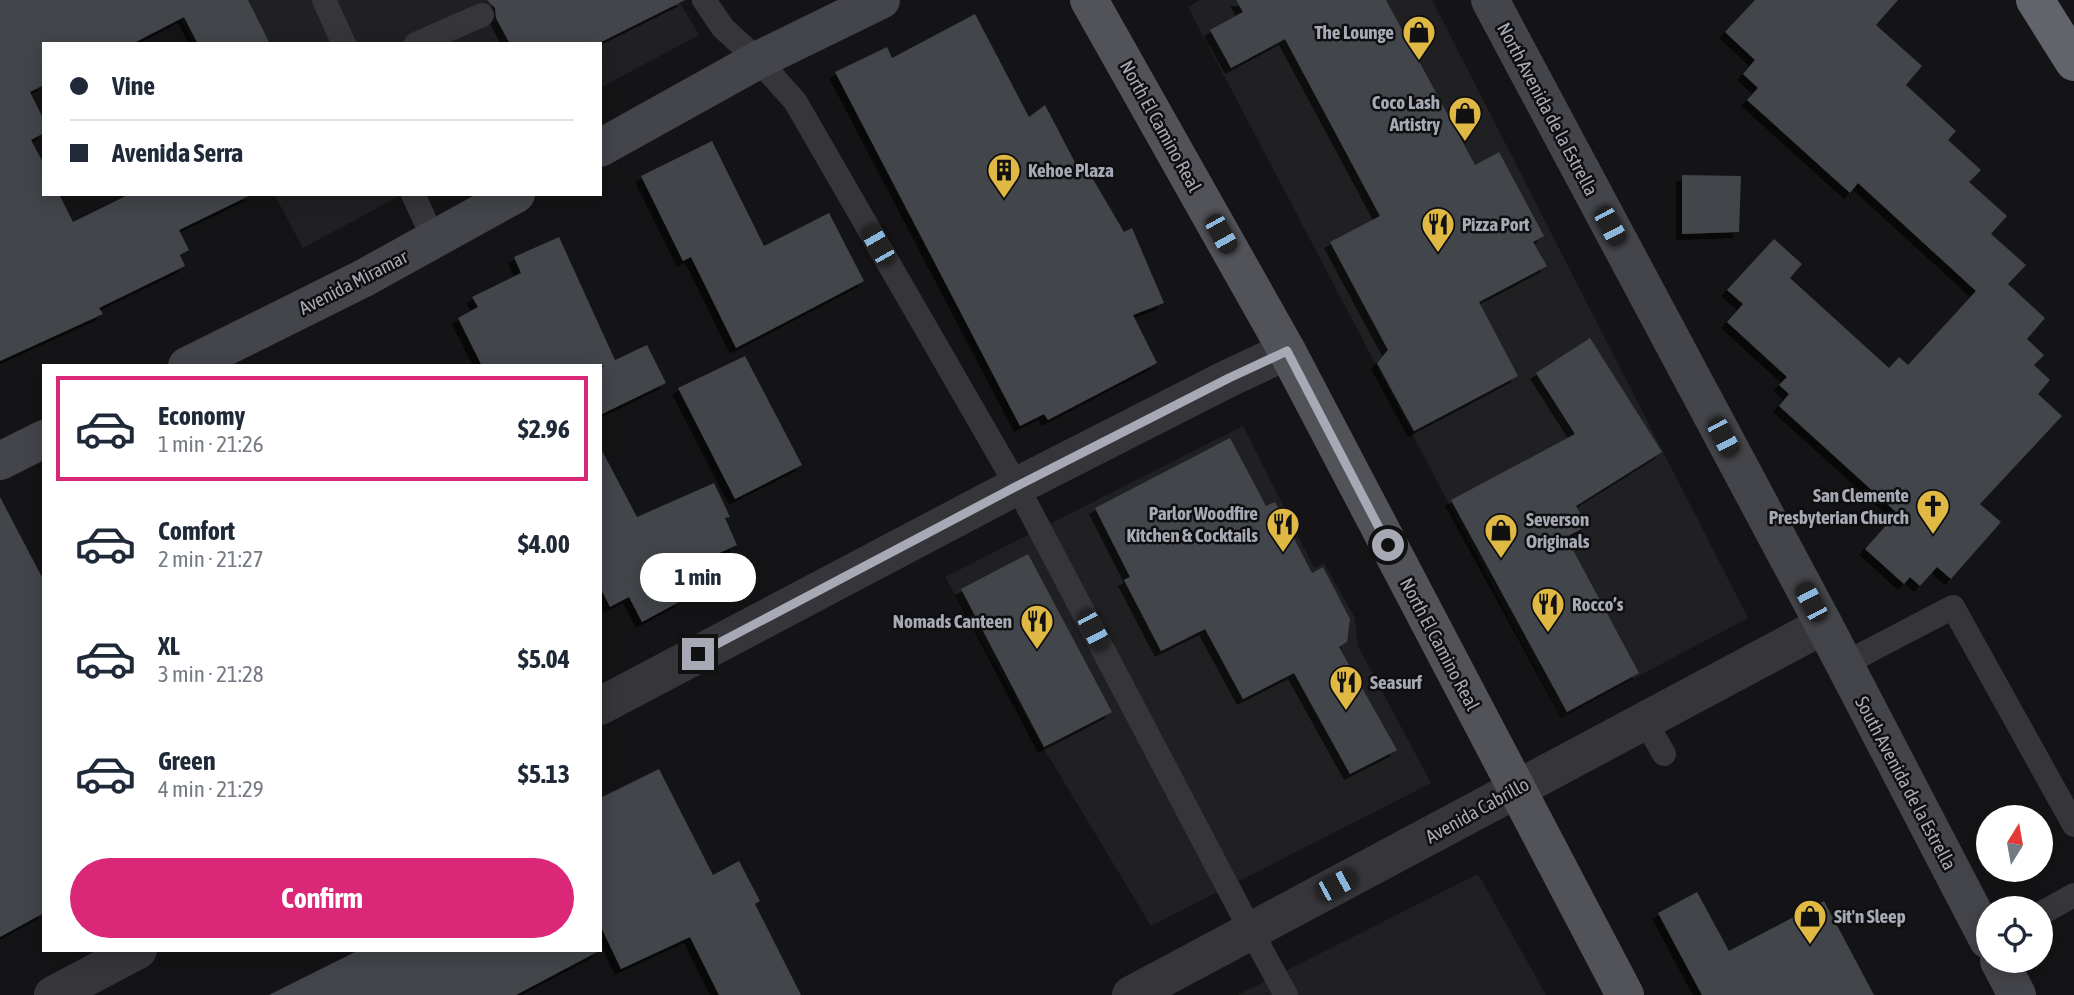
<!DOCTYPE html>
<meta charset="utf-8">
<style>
:root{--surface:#fff;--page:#f6f6f7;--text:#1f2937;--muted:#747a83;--line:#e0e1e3;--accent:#db2777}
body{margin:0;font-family:"Asap Condensed",sans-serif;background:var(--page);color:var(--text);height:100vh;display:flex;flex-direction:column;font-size:26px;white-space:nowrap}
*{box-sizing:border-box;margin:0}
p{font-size:23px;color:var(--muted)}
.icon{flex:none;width:38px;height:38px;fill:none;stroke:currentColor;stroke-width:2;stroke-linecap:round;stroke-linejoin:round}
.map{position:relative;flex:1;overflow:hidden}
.details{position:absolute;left:42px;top:364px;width:560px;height:588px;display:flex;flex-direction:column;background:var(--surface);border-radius:0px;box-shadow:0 4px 18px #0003}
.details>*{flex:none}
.hud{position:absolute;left:42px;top:42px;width:560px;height:154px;border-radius:0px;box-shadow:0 4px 18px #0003;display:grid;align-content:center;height:154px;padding:0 28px;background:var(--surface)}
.needle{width:46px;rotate:11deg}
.buttons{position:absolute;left:1976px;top:805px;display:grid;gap:14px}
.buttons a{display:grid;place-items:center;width:77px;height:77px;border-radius:50%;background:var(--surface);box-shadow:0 4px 18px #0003;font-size:35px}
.end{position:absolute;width:32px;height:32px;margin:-16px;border:9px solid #a7aab4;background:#111;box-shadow:0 0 0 4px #111}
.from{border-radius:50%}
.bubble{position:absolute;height:49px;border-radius:24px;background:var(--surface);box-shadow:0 4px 18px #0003;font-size:23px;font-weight:700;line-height:49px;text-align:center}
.car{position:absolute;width:21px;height:42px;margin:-21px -10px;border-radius:9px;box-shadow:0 0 5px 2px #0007;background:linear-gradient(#222 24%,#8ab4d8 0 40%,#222 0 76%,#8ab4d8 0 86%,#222 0)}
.hud b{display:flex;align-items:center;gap:24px;height:66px;font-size:26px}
.hud b+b{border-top:2px solid var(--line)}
.hud i{width:18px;height:18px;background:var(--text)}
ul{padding:12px 0 0;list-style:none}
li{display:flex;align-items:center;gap:21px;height:105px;margin:0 14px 10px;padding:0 14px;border:4px solid transparent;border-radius:0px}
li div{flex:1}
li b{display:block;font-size:26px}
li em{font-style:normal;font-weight:700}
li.selected{border-color:var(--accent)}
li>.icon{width:63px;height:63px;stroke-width:1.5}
.action{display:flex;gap:14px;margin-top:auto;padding:14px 28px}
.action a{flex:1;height:80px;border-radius:42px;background:var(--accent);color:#fff;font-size:28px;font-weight:700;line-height:80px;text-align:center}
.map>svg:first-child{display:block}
</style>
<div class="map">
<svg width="2074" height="995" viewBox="0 0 2074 995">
<defs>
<filter id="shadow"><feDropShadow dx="-6" dy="6" stdDeviation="0" flood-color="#0009"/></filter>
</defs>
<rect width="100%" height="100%" fill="#141416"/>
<!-- built -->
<g fill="#202023">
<polygon points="171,0 678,0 699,35 600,88 600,44 194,44"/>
<polygon points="1200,0 1432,0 1748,618 1561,717 1188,7"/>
<polygon points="274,194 403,194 303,248"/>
<polygon points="1243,426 1314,568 1324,563 1355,618 1358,646 1431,783 1151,926 1046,752 945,577"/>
<polygon points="1478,874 1546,995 1238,995"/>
</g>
<!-- building -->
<g fill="#434448" filter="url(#shadow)">
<polygon points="0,0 248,0 270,44 198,44 184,17 132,44 44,44 44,85 30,92 44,120 44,133 31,140 44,164 44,194 59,194 73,222 130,194 253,194 179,230 189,250 180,255 185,266 99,308 103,314 0,361"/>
<polygon points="487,0 685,0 597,44 510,44 496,18 495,8"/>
<polygon points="1236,0 1386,0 1475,165 1499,152 1544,236 1533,242 1547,266 1479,302 1518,376 1414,431 1377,363 1388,350 1330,242 1380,216 1285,39 1231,68 1210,30 1243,12"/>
<polygon points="1755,0 1898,0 1876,25 1922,66 1906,85 1956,131 1948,140 1981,170 1969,182 2007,216 1991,234 2026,265 2008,284 2045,318 2027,339 2044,355 2034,365 2050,380 2038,394 2062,416 1980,504 2001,522 1951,579 1937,567 1920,586 1910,577 1904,584 1865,549 1897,513 1779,406 1789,394 1779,385 1787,377 1727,322 1743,304 1727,290 1774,239 1802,264 1790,278 1889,368 1899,357 1908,365 1976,291 1858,183 1850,193 1747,100 1758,88 1743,74 1755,60 1725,32"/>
<polygon points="975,14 1029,117 1045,105 1080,172 1087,169 1124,232 1132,228 1164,303 1133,315 1157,363 1048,420 1044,414 1020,426 835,72 887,47 892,58"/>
<polygon points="712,141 764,246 829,213 864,281 736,348 691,257 683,261 641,176"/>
<polygon points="1682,175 1741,176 1739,232 1682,234"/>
<polygon points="559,237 615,360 647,345 666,383 600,415 600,368 605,366 482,366 458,318 478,307 472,297 521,273 514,257"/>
<polygon points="1590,338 1662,452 1576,506 1587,526 1566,537 1639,673 1567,712 1451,500 1575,434 1536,373"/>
<polygon points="745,356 802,465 735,499 678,388"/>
<polygon points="1230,438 1266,506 1275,502 1312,573 1323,567 1350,619 1347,642 1339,647 1397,750 1350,774 1294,673 1243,699 1205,629 1161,651 1124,580 1130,577 1095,508"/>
<polygon points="600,447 637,517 714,483 730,517 725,518 737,545 668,576 681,601 642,622 629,597 610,607 600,587"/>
<polygon points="0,497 44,581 44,913 0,937"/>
<polygon points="1028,554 1112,712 1044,747 961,589"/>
<polygon points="659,769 713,875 739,861 760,901 755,904 801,995 719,995 690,937 621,969 600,925 600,798"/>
<polygon points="1697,892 1729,951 1824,901 1874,995 1702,995 1658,913"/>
<polygon points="359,950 601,950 516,995 269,995"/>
</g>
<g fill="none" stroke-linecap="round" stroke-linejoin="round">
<!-- lane -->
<g stroke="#36363a" stroke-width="24">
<polyline points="324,0 344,44"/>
<polyline points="704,0 723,28 758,60 795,101 1017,486 1251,931 1286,995"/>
<polyline points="416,44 482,15"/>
<polyline points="413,194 434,240"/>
<polyline points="1844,664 1953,607 2074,825"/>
<polyline points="1645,721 1664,754"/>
<polyline points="2040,914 2074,895"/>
</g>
<!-- street -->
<g stroke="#36363a" stroke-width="38">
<polyline points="600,706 1017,486 1229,378 1287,351"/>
<polyline points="53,995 138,950"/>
<polyline points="1131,995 1824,625"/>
</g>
<!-- secondary -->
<g stroke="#44454a" stroke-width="38">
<polyline points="1490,0 1824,625 1988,940"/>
<polyline points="600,148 758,60 881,0"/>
<polyline points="187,366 362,279 516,194"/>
<polyline points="0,461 44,439"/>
<polyline points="1999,961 2017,995"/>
</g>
<!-- primary -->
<polyline stroke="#525359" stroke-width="38" points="1089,0 1287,351 1625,995"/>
<!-- highway -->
<polyline stroke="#62646b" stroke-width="38" points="2035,0 2074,62"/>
</g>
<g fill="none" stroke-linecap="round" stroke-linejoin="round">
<!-- route -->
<polyline stroke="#a7aab4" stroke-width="9" points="698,654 1017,486 1229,378 1287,351 1388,545"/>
</g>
<!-- icons -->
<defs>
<symbol id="shop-pin" viewBox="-11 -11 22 30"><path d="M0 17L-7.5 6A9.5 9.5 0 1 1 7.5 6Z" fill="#dfb943" stroke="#0f0f11"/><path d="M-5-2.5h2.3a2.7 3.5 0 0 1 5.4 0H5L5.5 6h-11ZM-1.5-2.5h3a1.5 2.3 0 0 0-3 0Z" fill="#111"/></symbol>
<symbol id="building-pin" viewBox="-11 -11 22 30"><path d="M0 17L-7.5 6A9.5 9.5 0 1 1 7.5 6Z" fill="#dfb943" stroke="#0f0f11"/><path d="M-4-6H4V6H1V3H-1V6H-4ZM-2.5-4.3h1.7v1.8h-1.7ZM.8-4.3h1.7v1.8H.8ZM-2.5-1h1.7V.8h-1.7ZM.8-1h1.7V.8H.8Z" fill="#111"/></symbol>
<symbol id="restaurant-pin" viewBox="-11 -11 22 30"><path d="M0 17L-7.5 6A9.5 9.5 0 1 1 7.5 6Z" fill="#dfb943" stroke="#0f0f11"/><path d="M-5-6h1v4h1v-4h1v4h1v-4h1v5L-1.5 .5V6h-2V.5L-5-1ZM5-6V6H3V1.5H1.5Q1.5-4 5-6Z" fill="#111"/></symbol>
<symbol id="church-pin" viewBox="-11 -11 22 30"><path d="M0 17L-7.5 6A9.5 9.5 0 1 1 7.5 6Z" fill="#dfb943" stroke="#0f0f11"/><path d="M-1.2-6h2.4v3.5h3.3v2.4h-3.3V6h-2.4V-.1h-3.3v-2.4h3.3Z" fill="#111"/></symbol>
</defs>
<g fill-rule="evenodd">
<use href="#shop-pin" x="1400" y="13" width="38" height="52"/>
<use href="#shop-pin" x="1446" y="94" width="38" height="52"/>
<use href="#building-pin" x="985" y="151" width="38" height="52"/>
<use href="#restaurant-pin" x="1419" y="205" width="38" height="52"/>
<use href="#church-pin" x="1914" y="487" width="38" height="52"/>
<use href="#restaurant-pin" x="1264" y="505" width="38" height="52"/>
<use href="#shop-pin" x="1482" y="511" width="38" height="52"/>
<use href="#restaurant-pin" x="1529" y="585" width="38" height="52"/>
<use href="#restaurant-pin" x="1018" y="602" width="38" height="52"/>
<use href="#restaurant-pin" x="1327" y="663" width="38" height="52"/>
<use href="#shop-pin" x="1791" y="897" width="38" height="52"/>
</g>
<g text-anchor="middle" stroke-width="5" stroke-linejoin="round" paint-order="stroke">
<!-- poi labels -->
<g font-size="19" font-weight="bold" fill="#a7aab4" stroke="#0f0f11" text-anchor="start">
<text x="1394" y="39" text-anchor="end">The Lounge</text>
<text x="1440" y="109" text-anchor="end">Coco Lash<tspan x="1440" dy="22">Artistry</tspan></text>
<text x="1028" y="177">Kehoe Plaza</text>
<text x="1462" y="231">Pizza Port</text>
<text x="1909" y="502" text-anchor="end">San Clemente<tspan x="1909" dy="22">Presbyterian Church</tspan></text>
<text x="1258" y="520" text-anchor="end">Parlor Woodfire<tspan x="1258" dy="22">Kitchen &amp; Cocktails</tspan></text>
<text x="1526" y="526">Severson<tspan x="1526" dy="22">Originals</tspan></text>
<text x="1572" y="611">Rocco’s</text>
<text x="1012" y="628" text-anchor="end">Nomads Canteen</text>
<text x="1370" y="689">Seasurf</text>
<text x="1834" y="923">Sit'n Sleep</text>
</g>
<!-- street labels -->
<g font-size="19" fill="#a7aab4" stroke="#0f0f11">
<text transform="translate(1548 109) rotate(62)" y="7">North Avenida de la Estrella</text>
<text transform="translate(1161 126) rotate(61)" y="7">North El Camino Real</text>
<text transform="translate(353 282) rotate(-27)" y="7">Avenida Miramar</text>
<text transform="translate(1440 644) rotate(62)" y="7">North El Camino Real</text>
<text transform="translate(1906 783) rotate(62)" y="7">South Avenida de la Estrella</text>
<text transform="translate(1477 810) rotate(-29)" y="7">Avenida Cabrillo</text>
</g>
</g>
</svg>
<div class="buttons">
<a><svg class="needle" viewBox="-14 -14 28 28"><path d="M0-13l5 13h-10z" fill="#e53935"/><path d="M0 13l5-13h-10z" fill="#747a83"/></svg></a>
<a><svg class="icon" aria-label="locate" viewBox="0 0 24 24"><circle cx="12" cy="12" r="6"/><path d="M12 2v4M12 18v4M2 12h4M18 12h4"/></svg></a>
</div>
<i class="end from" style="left:1388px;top:545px"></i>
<i class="end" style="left:698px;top:654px"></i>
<div class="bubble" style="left:640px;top:553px;width:116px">1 min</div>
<i class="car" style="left:1610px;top:226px;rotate:152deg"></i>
<i class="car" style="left:1221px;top:234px;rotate:151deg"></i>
<i class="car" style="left:878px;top:245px;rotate:330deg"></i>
<i class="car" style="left:1723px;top:437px;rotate:152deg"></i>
<i class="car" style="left:1811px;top:602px;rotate:332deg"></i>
<i class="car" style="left:1093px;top:630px;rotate:152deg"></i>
<i class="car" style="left:1336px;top:885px;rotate:62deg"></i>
<div class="hud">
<b><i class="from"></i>Vine</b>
<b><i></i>Avenida Serra</b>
</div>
<section class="details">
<ul>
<li class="selected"><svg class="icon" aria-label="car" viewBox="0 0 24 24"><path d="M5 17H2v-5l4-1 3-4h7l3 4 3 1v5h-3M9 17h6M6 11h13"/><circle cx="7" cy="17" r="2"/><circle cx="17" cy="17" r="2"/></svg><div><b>Economy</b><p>1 min · 21:26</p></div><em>$2.96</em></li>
<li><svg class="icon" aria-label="car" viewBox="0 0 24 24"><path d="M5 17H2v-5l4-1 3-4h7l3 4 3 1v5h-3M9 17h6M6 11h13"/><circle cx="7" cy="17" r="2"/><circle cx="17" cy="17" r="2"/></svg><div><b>Comfort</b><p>2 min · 21:27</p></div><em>$4.00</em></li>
<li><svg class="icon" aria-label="car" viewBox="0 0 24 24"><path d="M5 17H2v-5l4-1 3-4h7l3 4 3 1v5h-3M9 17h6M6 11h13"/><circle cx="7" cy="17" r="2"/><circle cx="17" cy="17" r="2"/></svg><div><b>XL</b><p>3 min · 21:28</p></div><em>$5.04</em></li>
<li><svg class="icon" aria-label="car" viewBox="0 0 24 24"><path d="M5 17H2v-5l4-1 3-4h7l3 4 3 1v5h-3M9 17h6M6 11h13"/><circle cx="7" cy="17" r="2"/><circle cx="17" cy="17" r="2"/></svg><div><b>Green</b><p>4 min · 21:29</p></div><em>$5.13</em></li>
</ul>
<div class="action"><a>Confirm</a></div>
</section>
</div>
